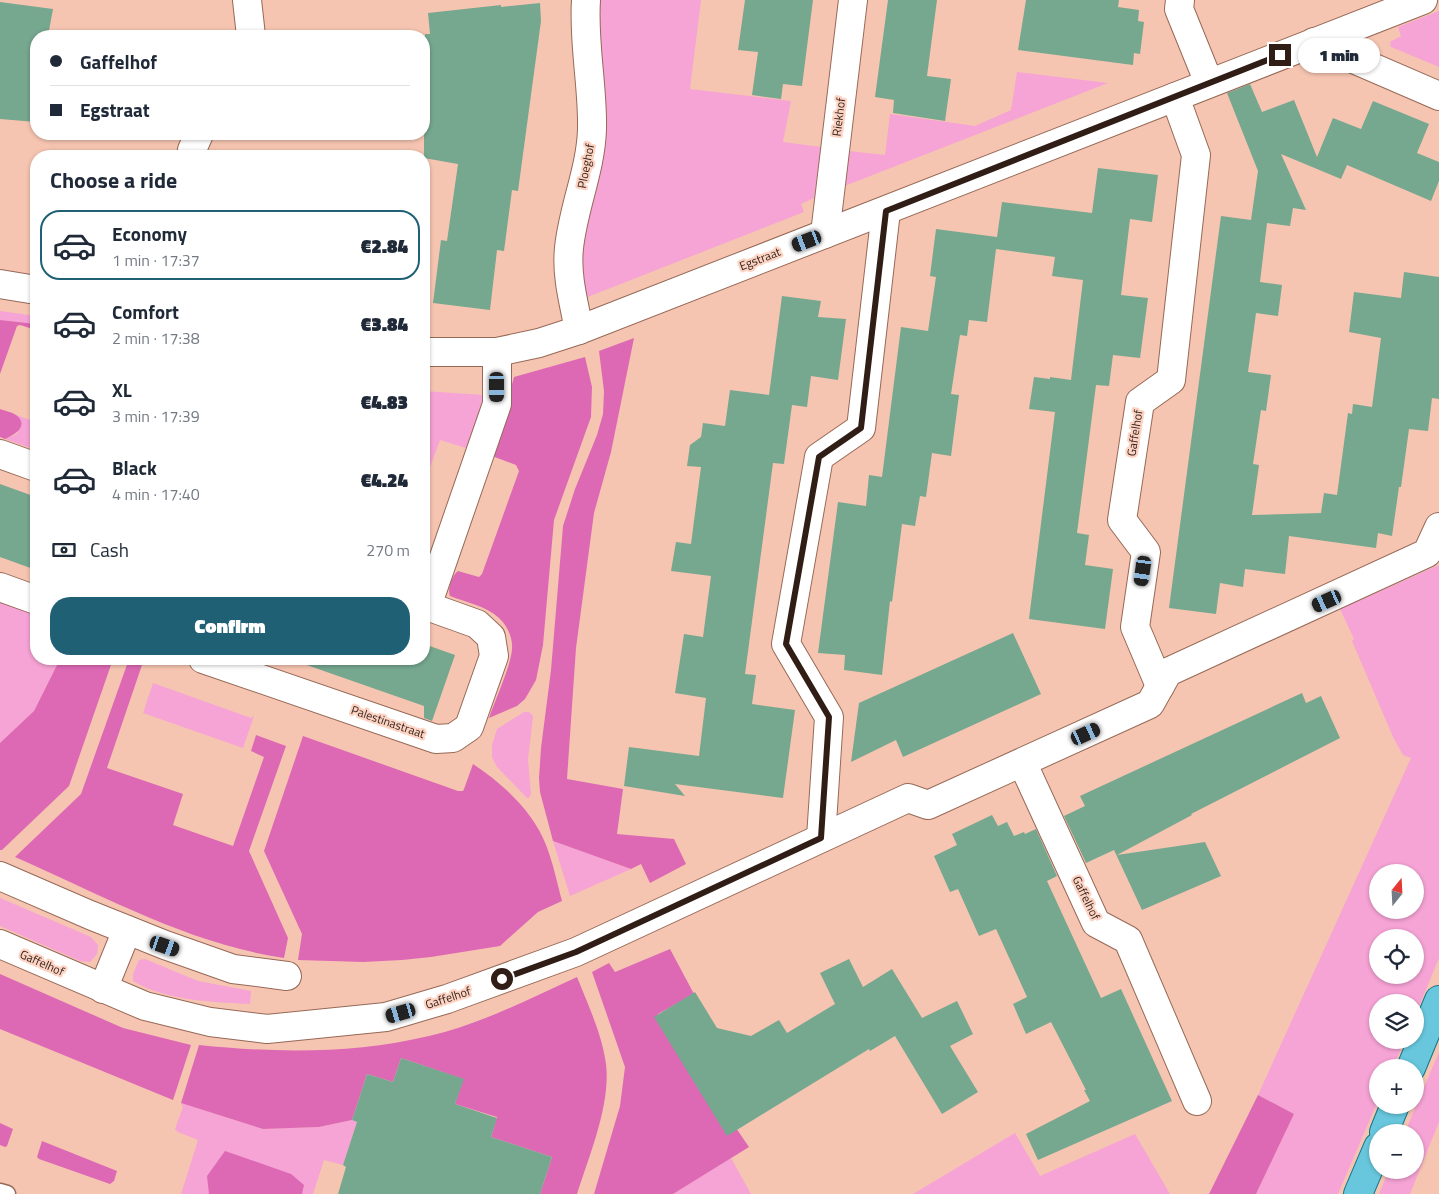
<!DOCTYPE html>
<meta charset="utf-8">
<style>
:root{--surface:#fff;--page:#f6f6f7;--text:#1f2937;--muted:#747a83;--line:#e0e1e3;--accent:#1f6075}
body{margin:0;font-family:"Titillium Web",sans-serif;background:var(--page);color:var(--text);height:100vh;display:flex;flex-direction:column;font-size:19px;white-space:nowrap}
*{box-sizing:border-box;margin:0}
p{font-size:16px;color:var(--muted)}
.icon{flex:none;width:28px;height:28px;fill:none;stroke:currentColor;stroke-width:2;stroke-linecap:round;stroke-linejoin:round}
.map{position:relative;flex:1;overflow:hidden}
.details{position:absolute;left:30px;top:150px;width:400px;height:515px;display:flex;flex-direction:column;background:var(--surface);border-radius:20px;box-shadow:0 1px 4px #0004}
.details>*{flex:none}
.banner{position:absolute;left:30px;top:30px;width:400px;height:110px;border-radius:20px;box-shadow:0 1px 4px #0004;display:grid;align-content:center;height:110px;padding:0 20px;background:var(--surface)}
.needle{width:32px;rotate:18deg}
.tools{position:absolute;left:1369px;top:864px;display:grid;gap:10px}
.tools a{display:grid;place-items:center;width:55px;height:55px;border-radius:50%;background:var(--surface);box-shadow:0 1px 4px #0004;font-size:25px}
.end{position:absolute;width:22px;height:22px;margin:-11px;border:6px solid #301e16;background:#fff;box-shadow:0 0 0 2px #fff}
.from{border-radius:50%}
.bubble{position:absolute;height:35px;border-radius:18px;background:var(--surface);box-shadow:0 1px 4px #0004;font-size:16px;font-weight:800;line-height:35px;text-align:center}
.car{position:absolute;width:15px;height:30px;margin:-15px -8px;border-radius:6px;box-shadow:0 0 4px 1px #0007;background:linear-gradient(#222 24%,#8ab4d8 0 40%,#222 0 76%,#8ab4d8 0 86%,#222 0)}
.banner b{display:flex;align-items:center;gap:18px;height:48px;font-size:19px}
.banner b+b{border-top:1px solid var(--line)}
.banner i{width:12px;height:12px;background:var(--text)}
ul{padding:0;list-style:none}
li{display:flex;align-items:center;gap:15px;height:70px;margin:0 10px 8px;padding:0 10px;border:2px solid transparent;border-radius:20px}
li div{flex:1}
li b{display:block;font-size:19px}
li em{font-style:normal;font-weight:800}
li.active{border-color:var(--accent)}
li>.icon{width:45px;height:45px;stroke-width:1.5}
h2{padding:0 20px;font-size:22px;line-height:60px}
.pay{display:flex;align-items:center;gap:12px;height:55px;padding:0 20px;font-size:19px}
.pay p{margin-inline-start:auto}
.cta{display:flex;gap:10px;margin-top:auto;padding:10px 20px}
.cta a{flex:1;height:58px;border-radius:20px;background:var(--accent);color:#fff;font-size:20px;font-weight:800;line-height:58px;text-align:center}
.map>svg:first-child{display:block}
</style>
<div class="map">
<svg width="1439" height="1194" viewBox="0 0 1439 1194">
<rect width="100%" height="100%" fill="#f6c5b1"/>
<!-- green -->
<g fill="#f6a3d5" fill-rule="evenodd">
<polygon points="595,0 701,0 690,89 791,101 783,142 821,147 814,198 801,204 804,212 580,300"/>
<polygon points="1439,11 1439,67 1391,47 1390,42 1401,36 1398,27"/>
<polygon points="1017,72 1108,83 842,187 849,151 885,155 890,114 975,126 1011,110"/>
<polygon points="0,311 36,316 36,324 0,320"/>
<polygon points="424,391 483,395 483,397 469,447 466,448 440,440 424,483"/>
<polygon points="16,415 36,422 36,450 5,439 17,434 20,421"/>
<path d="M1439 565V958L1415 1016V1002H1378V1040H1405L1393 1067 1378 1068 1377 1103 1338 1194H1256L1294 1114 1258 1095 1411 758 1403 755 1394 739 1352 641 1354 639 1340 609ZM1378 872H1415V910H1378ZM1378 938H1415V975H1378Z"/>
<polygon points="0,602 36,615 36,659 60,659 34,711 0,743"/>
<polygon points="153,683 251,718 254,716 243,748 143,713"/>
<polygon points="524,712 529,712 533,716 528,760 531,794 529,798 527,798 497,767 492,757 492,745 497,729"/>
<polygon points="553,841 631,869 570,896"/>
<polygon points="0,898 91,937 98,945 97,954 90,962 80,961 0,926"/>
<path d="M145 959 198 981 251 991 250 1004C212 1002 167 1001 133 981V974L139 960Z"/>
<polygon points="1439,1052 1439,1122 1410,1194 1379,1194 1389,1170 1415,1170 1415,1132 1405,1132"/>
<polygon points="181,1103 263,1129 319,1127 352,1120 357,1122 343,1165 324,1160 313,1194 302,1194 303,1185 208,1176 209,1194 181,1194 198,1140 178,1132 175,1129 183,1107"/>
<polygon points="1015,1133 1040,1176 1135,1134 1170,1194 913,1194"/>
<polygon points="731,1158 751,1194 673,1194"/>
</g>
<!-- forest -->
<g fill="#dd69b5">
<polygon points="0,320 36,324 36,330 20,325 17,326 0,374"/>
<polygon points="634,338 611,452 594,513 576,648 567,779 623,789 617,834 674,839 686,864 650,883 641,864 631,869 553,841 540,792 539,778 541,748 551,670 563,526 575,489 597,435 603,414 604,391 599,351"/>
<path d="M585 357 592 387 591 417 554 520 543 645 536 680 525 699 517 706 489 718C495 700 511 666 512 649 513 638 507 625 499 618 486 606 465 602 450 596 447 590 452 575 458 571L479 577 482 574 519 471 516 465 492 456 514 377Z"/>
<path d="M0 409C5 411 12 412 16 415 30 426 14 435 5 439L0 437Z"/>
<polygon points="60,659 113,659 69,786 2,850 0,850 0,743 34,711"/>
<path d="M129 659H144L107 768 183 794 173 825 233 846 264 757 251 751 256 735 286 746 249 851 288 938 284 958C189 944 102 895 15 857L81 794Z"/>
<path d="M303 736 458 791H463L464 789 473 764C502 783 533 811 546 845 553 863 557 882 562 901L538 912 500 946 431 957 402 960 363 962 298 960 302 934 264 851Z"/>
<polygon points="670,949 694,994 658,1014 749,1147 673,1194 594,1194 620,1106 625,1067 592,972 609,963 615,972"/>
<polygon points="0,974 123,1028 191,1045 173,1100 0,1029"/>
<path d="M577 977C588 1005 602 1034 606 1064 611 1104 589 1156 577 1194H540L552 1157 491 1137 497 1117 455 1104 463 1079 401 1058 393 1082 367 1074 352 1120 319 1127 263 1129 181 1103 199 1045C276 1053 353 1054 429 1036 481 1024 529 999 577 977Z"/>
<polygon points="1258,1095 1294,1114 1256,1194 1209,1194"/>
<polygon points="0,1123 13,1129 7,1146 5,1147 0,1145"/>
<polygon points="42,1141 117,1171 114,1181 110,1184 39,1159 37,1157"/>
<polygon points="225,1151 291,1174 304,1185 302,1194 209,1194 207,1176"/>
</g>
<!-- building -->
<g fill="#76a78f">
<polygon points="745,0 813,0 802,86 783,84 781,99 752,95 758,52 738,50"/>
<polygon points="888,0 937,0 927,76 951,79 945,121 893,113 894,100 875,97"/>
<polygon points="1026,0 1119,0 1118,7 1139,10 1138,21 1144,22 1140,54 1134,53 1133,65 1018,50"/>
<polygon points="0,2 53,9 48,36 36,36 36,122 0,119"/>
<polygon points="540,3 541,21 518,191 512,190 504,251 497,250 490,310 433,303 441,240 447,241 458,164 424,158 424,63 425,34 430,34 428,13 501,5 501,7"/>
<polygon points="1250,84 1262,112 1294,100 1317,157 1333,118 1361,129 1373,101 1429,124 1417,153 1439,162 1439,181 1431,201 1347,165 1341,179 1281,154 1306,210 1293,208 1290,226 1267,223 1260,282 1282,285 1278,316 1256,313 1252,343 1248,372 1271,375 1266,411 1261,410 1253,464 1259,465 1252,515 1321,513 1324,493 1337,495 1348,413 1352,414 1353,404 1372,407 1381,338 1349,332 1354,292 1401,298 1404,272 1439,277 1439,399 1432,398 1428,431 1409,429 1401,487 1399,487 1392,536 1378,533 1376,548 1289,536 1285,574 1245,569 1243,587 1220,583 1216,614 1169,608 1221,216 1251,220 1258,171 1227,93"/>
<polygon points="1098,168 1158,175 1152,222 1130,219 1121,295 1148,298 1140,358 1113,355 1109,386 1096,385 1077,533 1089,535 1085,565 1113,569 1105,629 1029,619 1055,412 1029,409 1034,377 1050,379 1050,377 1071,380 1083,280 1052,276 1055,257 996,249 987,322 969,320 967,336 960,335 951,394 959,395 951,456 932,453 926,497 920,496 915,526 902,524 892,602 890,601 882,675 844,670 845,655 818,653 838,502 866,506 869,475 882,477 901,327 928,331 936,277 930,276 936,229 997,237 1002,202 1092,213"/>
<polygon points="782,296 821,301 818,317 846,319 838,380 811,376 807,407 792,405 784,464 773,463 745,674 756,675 752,704 795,710 783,798 675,784 685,796 624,786 629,747 699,756 706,698 675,693 684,634 703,637 711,576 671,571 676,542 691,544 701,467 687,466 690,445 701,437 703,423 725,426 730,390 769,395"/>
<polygon points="0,484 36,497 36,570 0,557"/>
<polygon points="1013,633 1041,694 903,757 896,740 851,762 859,703"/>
<polygon points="424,644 455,655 432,721 424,718 424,706 301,663 302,659 424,659"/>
<polygon points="1302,693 1306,703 1321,696 1340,738 1191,814 1192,815 1117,855 1205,842 1221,876 1142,910 1114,850 1086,863 1064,816 1085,806 1080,796"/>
<polygon points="992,815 998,826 1007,822 1014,836 1024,832 1025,834 1036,829 1057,876 1047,881 1101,998 1121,989 1172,1101 1038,1160 1026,1134 1090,1101 1084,1090 1086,1090 1051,1022 1026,1034 1013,1004 1027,997 996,929 979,936 958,889 950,892 934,856 957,845 952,834"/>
<polygon points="849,959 863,987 892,969 922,1018 957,1001 973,1034 950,1046 978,1092 942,1114 895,1036 870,1051 869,1049 727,1136 654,1017 695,992 717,1028 751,1036 779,1020 787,1033 835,1004 820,973"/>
<polygon points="401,1058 464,1079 455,1104 497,1118 491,1137 552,1157 540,1194 338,1194 346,1167 343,1165 357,1122 352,1120 367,1074 393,1082"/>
</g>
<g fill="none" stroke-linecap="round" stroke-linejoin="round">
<defs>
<polyline id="lane" points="0,1192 7,1194"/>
<g id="street">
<polyline points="247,0 251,36"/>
<polyline points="1180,0 1179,9 1209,83"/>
<polyline points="1314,42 1439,96"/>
<polyline points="191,156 192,150 199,134"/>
<polyline points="825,234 853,0"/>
<polyline points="0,284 36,290"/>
<path d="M579 330C574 303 566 276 569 248 573 208 591 169 592 129 593 86 583 43 586 0"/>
<polyline points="424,352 497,352 539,343 579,330 1423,0"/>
<polyline points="0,454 36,467"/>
<polyline points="0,587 36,600"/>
<polyline points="427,606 497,404 497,352"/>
<polyline points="203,659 436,739 453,738 469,727 494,656 491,637 477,624 424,605"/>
<polyline points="1160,686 1135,627 1146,552 1122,520 1140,402 1171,380 1196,155 1175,97"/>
<polyline points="1023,764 1096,923 1128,940 1197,1101"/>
<polyline points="821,838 829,717 786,644 819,457 861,428 886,211"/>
<polyline points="0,876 90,915 165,945 233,969 287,976"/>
<polyline points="0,944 145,1006 210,1022 267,1029 386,1017 447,999 576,952 908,798 928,805 1150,704 1168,672 1427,553 1439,527"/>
<polyline points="103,989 127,930"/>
</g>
<g id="primary">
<polyline points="1411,1068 1439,1000"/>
<polyline points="1384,1132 1395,1105"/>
<polyline points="1358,1194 1378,1147"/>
</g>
</defs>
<!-- lane casing -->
<use href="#lane" stroke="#966957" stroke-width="19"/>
<!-- street casing -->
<use href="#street" stroke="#966957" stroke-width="30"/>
<!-- primary casing -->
<use href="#primary" stroke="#137389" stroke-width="30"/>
<!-- lane -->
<use href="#lane" stroke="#fff" stroke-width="16"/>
<!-- street -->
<use href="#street" stroke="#fff" stroke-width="28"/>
<!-- primary -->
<use href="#primary" stroke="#68c7dd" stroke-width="28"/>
</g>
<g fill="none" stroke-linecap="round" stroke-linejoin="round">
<!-- route -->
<polyline stroke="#301e16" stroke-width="6" points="502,979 576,952 821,838 829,717 786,644 819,457 861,428 886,211 1280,55"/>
</g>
<g text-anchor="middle" stroke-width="4.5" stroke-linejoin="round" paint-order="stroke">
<!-- street labels -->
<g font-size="12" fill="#301e16" stroke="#fdd4c4">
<text transform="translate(839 117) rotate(-83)" y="4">Riekhof</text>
<text transform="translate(586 166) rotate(-79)" y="4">Ploeghof</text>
<text transform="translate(760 259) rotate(-21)" y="4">Egstraat</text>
<text transform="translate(1135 433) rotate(-81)" y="4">Gaffelhof</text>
<text transform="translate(388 722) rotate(19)" y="4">Palestinastraat</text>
<text transform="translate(1086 898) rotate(64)" y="4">Gaffelhof</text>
<text transform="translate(42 963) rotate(24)" y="4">Gaffelhof</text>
<text transform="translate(448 998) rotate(-18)" y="4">Gaffelhof</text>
</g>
</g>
</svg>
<div class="tools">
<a><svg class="needle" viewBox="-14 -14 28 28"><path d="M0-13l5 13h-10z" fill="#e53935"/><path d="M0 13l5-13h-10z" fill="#747a83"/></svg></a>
<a><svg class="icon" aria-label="locate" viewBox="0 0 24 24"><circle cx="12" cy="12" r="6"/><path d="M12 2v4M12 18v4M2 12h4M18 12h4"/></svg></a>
<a><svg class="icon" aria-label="layers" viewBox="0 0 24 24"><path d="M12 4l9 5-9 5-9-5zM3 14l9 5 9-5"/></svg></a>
<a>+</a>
<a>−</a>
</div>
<i class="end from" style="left:502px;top:979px"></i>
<i class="end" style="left:1280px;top:55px"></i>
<div class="bubble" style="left:1298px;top:38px;width:82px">1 min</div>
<i class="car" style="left:807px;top:241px;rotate:249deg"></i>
<i class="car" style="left:497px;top:387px;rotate:180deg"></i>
<i class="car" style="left:1143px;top:571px;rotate:188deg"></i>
<i class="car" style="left:1327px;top:601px;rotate:246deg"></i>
<i class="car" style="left:1086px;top:734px;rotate:65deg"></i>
<i class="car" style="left:165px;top:946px;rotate:109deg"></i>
<i class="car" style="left:401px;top:1013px;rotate:254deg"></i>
<div class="banner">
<b><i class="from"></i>Gaffelhof</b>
<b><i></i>Egstraat</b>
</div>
<section class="details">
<h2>Choose a ride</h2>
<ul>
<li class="active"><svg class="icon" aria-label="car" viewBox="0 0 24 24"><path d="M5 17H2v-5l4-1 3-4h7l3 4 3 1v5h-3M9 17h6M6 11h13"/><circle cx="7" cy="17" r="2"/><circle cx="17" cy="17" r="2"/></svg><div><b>Economy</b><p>1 min · 17:37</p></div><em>€2.84</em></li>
<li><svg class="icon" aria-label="car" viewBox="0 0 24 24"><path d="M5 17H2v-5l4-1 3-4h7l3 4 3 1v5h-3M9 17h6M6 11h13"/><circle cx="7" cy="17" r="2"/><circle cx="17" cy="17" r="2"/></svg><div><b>Comfort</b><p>2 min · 17:38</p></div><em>€3.84</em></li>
<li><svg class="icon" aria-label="car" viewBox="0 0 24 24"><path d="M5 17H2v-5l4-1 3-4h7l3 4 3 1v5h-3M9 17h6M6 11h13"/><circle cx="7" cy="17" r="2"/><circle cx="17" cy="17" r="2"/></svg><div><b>XL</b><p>3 min · 17:39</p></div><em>€4.83</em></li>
<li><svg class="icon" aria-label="car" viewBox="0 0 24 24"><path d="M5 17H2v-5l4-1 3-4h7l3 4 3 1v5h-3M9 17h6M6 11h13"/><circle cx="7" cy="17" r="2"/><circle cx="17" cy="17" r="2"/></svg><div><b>Black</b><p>4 min · 17:40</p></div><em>€4.24</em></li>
</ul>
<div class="pay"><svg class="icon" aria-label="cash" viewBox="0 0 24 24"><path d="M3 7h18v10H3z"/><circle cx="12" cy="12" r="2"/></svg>Cash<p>270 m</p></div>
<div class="cta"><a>Confirm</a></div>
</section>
</div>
